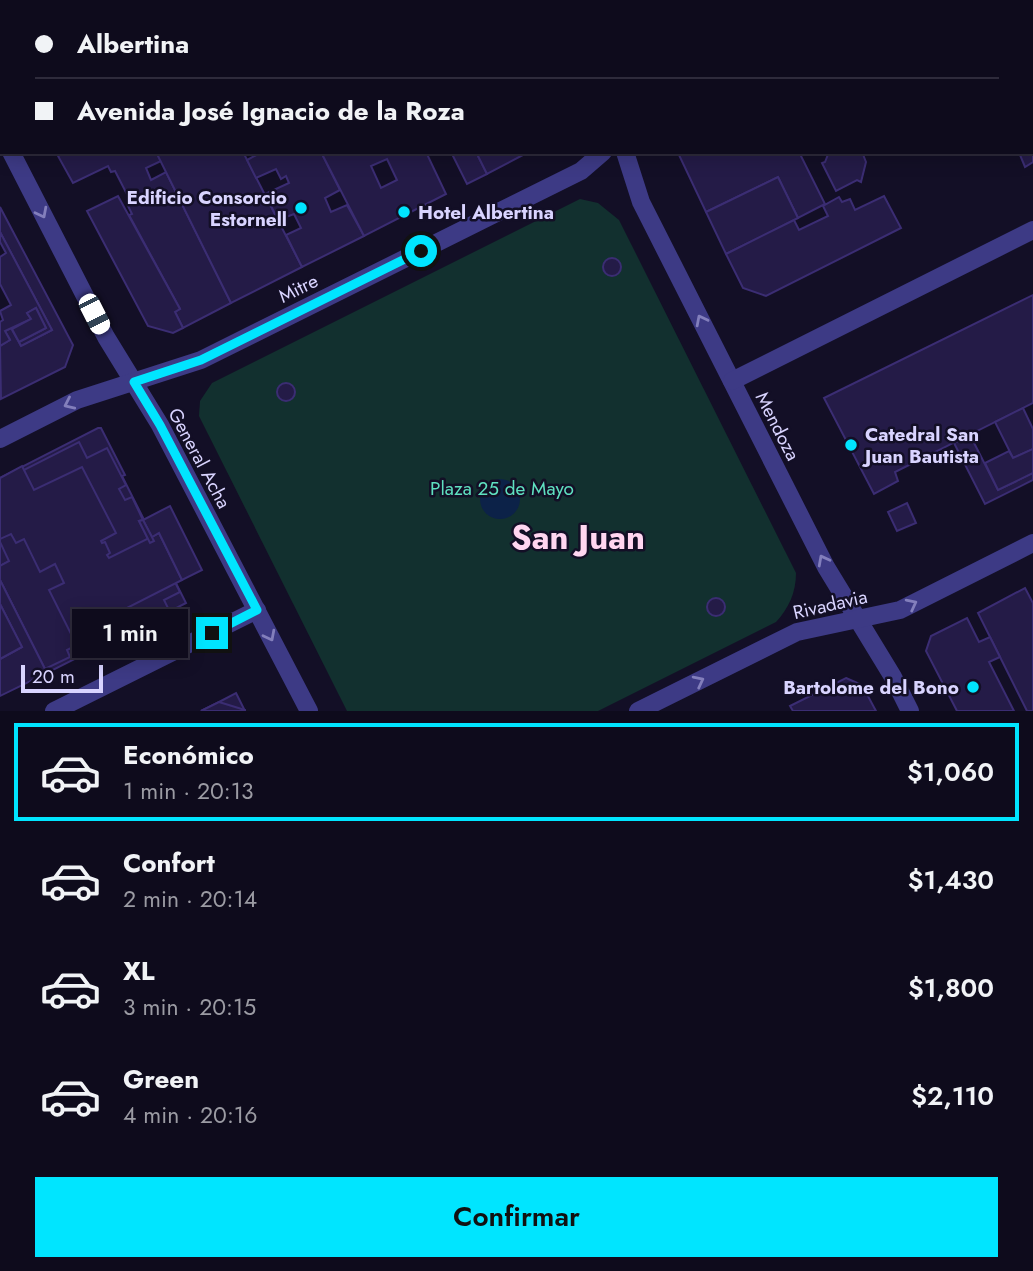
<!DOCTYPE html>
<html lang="es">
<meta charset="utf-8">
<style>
:root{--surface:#0e0b1c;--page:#1c1929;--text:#f1f3f6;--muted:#9b9ba3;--line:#2e2b3b;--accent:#00e5ff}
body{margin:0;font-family:Jost,sans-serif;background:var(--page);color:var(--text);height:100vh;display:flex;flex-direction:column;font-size:26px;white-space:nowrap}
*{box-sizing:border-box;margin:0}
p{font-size:23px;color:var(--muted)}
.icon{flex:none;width:38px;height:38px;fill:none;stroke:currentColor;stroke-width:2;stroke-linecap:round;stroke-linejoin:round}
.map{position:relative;height:711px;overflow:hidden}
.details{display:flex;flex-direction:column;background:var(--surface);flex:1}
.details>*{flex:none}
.banner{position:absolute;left:0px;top:0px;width:1034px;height:154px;box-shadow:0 4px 18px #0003,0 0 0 2px var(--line);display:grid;align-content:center;height:154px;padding:0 35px;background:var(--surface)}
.scale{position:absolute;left:21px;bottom:18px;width:82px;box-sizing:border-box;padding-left:7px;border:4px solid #d9d4ff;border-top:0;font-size:19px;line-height:24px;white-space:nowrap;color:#d9d4ff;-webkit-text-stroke:5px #130f26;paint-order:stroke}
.end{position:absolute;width:32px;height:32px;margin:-16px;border:9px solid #00e5ff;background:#111;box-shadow:0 0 0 4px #111}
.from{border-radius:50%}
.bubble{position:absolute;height:49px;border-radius:0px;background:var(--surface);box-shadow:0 4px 18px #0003,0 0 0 2px var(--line);font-size:23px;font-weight:600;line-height:49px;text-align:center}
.car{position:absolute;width:21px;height:42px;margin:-21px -10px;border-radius:9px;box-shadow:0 0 5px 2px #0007;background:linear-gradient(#fff 24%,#345 0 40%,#fff 0 76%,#345 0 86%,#fff 0)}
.banner b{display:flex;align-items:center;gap:24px;height:66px;font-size:26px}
.banner b+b{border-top:2px solid var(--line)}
.banner i{width:18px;height:18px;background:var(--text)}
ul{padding:12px 0 0;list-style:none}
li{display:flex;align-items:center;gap:21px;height:98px;margin:0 14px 10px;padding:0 21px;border:4px solid transparent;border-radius:0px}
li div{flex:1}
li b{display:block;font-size:26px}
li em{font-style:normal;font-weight:600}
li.selected{border-color:var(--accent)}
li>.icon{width:63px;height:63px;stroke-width:1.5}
.primary-button{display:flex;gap:14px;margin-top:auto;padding:14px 35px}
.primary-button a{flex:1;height:80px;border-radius:0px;background:var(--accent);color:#111;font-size:28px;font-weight:600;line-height:80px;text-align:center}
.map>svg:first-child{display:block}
</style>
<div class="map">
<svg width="1033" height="711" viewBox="0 0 1033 711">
<rect width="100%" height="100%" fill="#130f26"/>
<!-- green -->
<path fill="#12302f" d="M580 199 598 203 619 220 796 573C796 592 789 608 776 622L598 711H347L199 416 200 401 212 383Z"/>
<!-- water -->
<circle fill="#0c2248" cx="500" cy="499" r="20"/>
<!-- building -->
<g fill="#241b47" stroke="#3b2d73" stroke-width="2" fill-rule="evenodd">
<polygon points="4,0 72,0 73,1 2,2 2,50 0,2"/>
<polygon points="179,0 235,0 236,2 176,2"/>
<polygon points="235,0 348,0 349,2 236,2"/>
<polygon points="397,0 505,0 501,2"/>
<polygon points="606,0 694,0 695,2 607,2"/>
<polygon points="730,0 791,0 787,2"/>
<polygon points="1033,148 1033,162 1025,167 1020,155 1032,152"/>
<polygon points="66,152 156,152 161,161 146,168 151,180 166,172 231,303 183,328 175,312 180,309 129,215 132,214 128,206 132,204 115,171 111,172 108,166 73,183 58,156"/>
<polygon points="156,152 243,152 302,267 231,303"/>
<polygon points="262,152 321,152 340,190 325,198 331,212 347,205 364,236 302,267 286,235 301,228 294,214 278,220 265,194 289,183 286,176 281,179 276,169 256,178 247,160"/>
<path d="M321 152H426L446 194 364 236ZM387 159 397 180 381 188 371 166Z"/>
<polygon points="451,152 476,152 487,174 467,184"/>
<polygon points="476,152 522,152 523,155 487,174"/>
<polygon points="680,152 799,152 825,204 798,218 778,177 706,212 679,155"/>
<polygon points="829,152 862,152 866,162 861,182 857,180 836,191 822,163 825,162"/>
<polygon points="778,177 798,218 726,254 706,212"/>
<polygon points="118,196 180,309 175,312 183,328 173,333 148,326 87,211"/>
<polygon points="884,196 901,228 766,296 743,288 726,254 794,220 799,230 828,216 823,206 839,197 842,202 850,199 855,210"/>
<polygon points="0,207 73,345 65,367 1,399 0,346 10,340 5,331 11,328 21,346 52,330 0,232"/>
<polygon points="0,232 52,330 21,346 19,342 46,328 36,308 27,313 31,319 5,331 10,340 0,346 0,322 3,320 0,311 11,305 0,284 0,257 6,253 0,242"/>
<circle cx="612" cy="267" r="9"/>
<polygon points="1033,295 1033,403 895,472 898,481 874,494 824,398"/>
<polygon points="36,308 46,328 19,342 12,329 31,319 27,313"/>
<circle cx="286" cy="392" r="9"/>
<polygon points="1023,408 1033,429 1033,449 1013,458 995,422"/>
<path d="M98 428H101L125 475 122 476 186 603 161 616 133 561 103 577 130 631 47 673 5 590 20 582 9 561 0 566V478ZM112 524 116 533 106 538 102 529ZM74 595 89 627 76 634 60 602Z"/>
<polygon points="970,435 998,490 1033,473 1033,480 985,504 954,443"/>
<polygon points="79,442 87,458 107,448 126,485 119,489 125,500 132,497 143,520 139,521 150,543 154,541 180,592 164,600 168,608 150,617 152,620 123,634 122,631 98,643 90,626 76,634 81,643 67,650 70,657 45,669 0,580 0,566 9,561 0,542 0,482"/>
<polygon points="1033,449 1033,473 998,490 985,463 1009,451 1013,458"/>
<polygon points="22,466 34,490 82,467 116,533 101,541 102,543 105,542 110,553 107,555 109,558 159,533 182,580 72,636 49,590 64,583 55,564 40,572 24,539 16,543 11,534 0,539 0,478"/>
<polygon points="907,503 916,523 897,531 888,512"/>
<polygon points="170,506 202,570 182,580 159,533 152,537 143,520"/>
<polygon points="143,520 154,541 150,543 139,521"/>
<polygon points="0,580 47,673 0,696 0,659 22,647 0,604"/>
<polygon points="1025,588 1033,603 1033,711 1027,711 978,613"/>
<circle cx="716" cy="607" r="9"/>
<polygon points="0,604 22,647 0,659"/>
<polygon points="967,618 979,642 990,637 1000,657 989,662 1014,711 957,711 926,651 931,636"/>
<polygon points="846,678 862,685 876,711 793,711 790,706"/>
<polygon points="236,693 245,711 201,711 219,702"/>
<polygon points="219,702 245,710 245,711 201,711"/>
</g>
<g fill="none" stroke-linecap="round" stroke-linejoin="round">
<!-- minor -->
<g stroke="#3d3a85" stroke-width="18">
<polyline points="558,0 559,2"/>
<polyline points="871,2 875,0"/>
<polyline points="0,131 2,134"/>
<polyline points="11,152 106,337 160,425 309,711"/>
<polyline points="625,152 641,202 826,567 893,677 910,711"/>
<polyline points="732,381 1033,230"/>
<polyline points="0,439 77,400 201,360 581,171 603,152"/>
<polyline points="54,711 257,610"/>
<polyline points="638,711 797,632 900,610 1033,543"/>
</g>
</g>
<!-- one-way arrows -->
<defs><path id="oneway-chevron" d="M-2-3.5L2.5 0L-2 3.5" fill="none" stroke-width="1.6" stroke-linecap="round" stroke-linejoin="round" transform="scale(1.75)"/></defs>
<g stroke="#837fbc">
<use href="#oneway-chevron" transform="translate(42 213) rotate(63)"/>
<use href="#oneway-chevron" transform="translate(701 320) rotate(-117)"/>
<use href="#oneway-chevron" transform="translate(69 404) rotate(155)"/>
<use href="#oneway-chevron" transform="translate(823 560) rotate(-118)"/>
<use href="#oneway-chevron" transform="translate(912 604) rotate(-27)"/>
<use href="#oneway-chevron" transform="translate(270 636) rotate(63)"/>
<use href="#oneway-chevron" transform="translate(699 681) rotate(-27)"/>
</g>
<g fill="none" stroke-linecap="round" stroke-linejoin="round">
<!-- route -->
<polyline stroke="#00e5ff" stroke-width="9" points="212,633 257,610 160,425 134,382 201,360 421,251"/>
</g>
<!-- markers -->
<g fill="#00e5ff" stroke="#130f26" stroke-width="2.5">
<circle cx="301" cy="208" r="7"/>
<circle cx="404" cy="212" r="7"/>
<circle cx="851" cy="445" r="7"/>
<circle cx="973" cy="687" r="7"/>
</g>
<g text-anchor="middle" stroke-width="5" stroke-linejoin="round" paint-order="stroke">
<!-- poi labels -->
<g font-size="19" font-weight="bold" fill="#d9d4ff" stroke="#130f26" text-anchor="end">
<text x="287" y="204">Edificio Consorcio<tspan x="287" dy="22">Estornell</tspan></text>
<text x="418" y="219" text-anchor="start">Hotel Albertina</text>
<text x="865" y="441" text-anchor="start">Catedral San<tspan x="865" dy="22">Juan Bautista</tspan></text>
<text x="959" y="694">Bartolome del Bono</text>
</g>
<!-- street labels -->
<g font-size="19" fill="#d9d4ff" stroke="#130f26">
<text transform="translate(298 288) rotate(-26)" y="7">Mitre</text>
<text transform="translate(778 426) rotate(63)" y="7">Mendoza</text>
<text transform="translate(200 458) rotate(62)" y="7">General Acha</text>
<text transform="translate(830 604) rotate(-13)" y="7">Rivadavia</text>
</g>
<!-- park labels -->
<g font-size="19" fill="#5fe0c0" stroke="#130f26">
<text x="502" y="495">Plaza 25 de Mayo</text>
</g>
<!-- town labels -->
<g font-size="33" font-weight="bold" fill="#ffd6f0" stroke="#130f26">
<text x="578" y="549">San Juan</text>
</g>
</g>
</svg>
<div class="scale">20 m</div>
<i class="end from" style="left:421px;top:251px"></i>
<i class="end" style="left:212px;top:633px"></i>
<div class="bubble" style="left:72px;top:609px;width:116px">1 min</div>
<i class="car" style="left:94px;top:314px;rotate:153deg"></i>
<div class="banner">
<b><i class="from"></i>Albertina</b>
<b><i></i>Avenida José Ignacio de la Roza</b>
</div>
</div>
<section class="details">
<ul>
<li class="selected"><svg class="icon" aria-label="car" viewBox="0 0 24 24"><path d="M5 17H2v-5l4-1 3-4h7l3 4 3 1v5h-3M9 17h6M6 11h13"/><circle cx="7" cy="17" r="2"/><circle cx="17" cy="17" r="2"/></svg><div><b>Económico</b><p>1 min · 20:13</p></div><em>$1,060</em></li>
<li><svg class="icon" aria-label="car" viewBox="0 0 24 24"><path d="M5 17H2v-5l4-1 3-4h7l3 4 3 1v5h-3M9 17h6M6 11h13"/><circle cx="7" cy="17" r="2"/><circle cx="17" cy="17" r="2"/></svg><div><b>Confort</b><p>2 min · 20:14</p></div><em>$1,430</em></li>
<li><svg class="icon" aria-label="car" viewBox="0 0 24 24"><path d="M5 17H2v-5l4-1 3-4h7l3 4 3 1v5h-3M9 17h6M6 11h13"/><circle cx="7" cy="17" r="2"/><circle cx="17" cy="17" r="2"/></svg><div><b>XL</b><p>3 min · 20:15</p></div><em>$1,800</em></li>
<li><svg class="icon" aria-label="car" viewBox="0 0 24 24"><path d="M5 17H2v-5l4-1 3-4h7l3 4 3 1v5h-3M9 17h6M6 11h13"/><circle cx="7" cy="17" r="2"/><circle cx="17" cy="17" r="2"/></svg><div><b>Green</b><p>4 min · 20:16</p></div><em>$2,110</em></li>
</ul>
<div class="primary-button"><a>Confirmar</a></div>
</section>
